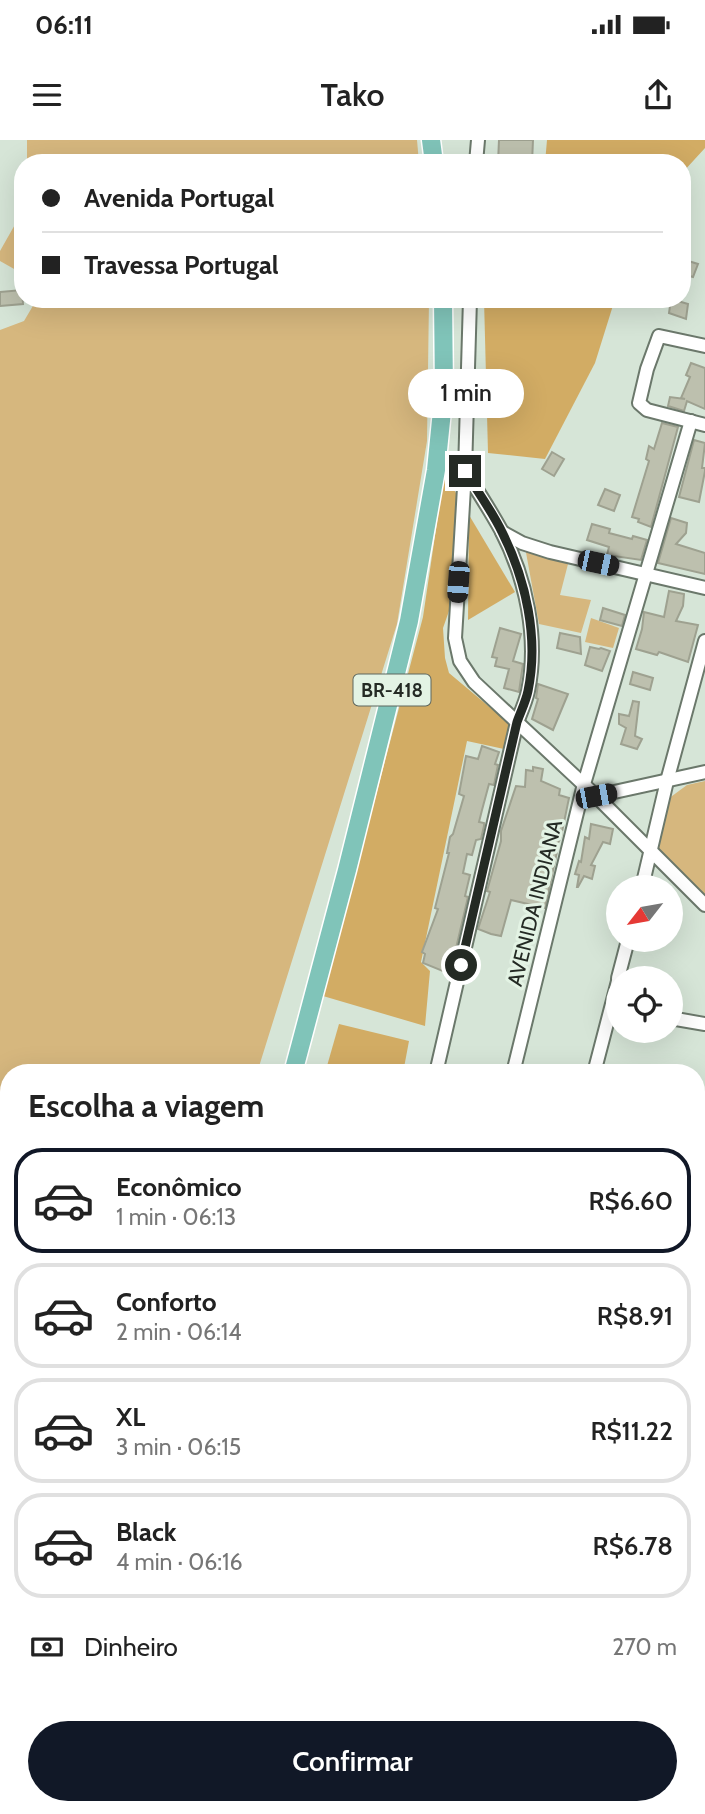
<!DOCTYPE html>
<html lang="pt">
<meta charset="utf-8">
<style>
:root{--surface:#fff;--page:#f6f6f6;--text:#222;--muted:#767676;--line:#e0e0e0;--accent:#111827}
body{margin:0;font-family:Cabin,sans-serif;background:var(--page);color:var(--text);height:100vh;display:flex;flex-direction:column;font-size:26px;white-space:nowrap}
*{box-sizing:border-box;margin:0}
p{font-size:23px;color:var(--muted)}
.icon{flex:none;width:38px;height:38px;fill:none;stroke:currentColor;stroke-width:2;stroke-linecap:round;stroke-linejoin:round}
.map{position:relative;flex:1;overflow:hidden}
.drawer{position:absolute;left:0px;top:924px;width:705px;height:751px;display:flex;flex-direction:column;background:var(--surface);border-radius:28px 28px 0 0;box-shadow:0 7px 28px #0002}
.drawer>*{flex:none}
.guide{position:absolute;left:14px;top:14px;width:677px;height:154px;border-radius:28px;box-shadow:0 7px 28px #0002;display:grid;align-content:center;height:154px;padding:0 28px;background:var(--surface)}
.needle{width:46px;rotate:239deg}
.fabs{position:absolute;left:606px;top:735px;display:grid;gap:14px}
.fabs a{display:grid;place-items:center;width:77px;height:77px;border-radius:50%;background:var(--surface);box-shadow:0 7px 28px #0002;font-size:35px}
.end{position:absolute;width:32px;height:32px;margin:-16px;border:9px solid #242a24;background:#fff;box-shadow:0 0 0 4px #fff}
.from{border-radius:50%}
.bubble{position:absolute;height:49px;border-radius:24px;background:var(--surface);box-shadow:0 7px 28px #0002;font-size:23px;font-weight:600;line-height:49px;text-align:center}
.car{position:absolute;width:21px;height:42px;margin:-21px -10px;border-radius:9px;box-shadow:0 0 5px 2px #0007;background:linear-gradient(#222 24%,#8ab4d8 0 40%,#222 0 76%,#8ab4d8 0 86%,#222 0)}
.guide b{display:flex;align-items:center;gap:24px;height:66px;font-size:26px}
.guide b+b{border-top:2px solid var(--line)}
.guide i{width:18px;height:18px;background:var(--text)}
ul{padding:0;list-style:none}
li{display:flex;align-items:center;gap:21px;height:105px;margin:0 14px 10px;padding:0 14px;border:4px solid var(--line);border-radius:28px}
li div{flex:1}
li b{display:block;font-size:26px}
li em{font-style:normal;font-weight:600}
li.selected{border-color:var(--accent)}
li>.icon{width:63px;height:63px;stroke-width:1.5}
h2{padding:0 28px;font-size:32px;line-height:84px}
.pay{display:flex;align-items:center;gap:18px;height:77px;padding:0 28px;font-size:26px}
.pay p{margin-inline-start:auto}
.primary-button{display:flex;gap:14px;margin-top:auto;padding:14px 28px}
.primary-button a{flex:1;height:80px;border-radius:42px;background:var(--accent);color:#fff;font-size:28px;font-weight:600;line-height:80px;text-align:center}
.status{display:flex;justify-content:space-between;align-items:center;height:49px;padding:0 35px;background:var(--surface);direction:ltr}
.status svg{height:19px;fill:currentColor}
header{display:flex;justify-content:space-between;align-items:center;height:91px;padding:0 28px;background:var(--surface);font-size:32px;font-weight:600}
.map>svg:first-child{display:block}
</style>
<div class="status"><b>06:11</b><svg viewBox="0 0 49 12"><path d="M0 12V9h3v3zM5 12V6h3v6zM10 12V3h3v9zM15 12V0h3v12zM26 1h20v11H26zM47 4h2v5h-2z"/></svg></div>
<header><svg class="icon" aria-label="menu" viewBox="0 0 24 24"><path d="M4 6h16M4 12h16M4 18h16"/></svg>Tako<svg class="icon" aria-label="share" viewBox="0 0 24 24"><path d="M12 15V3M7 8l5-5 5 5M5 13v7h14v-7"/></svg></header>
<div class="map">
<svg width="705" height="1674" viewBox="0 0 705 1674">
<rect width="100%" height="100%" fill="#d6e5d7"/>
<!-- green -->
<g fill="#d6b77e">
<polygon points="27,0 417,0 419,23 27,23"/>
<polygon points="23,53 23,134 0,121 0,111 17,81"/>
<polygon points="37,159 429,159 427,301 397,484 257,933 9,933 9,1666 60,1666 58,1674 0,1674 0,190 24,181"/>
<polygon points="525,407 568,424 560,455 591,460 581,493 539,484"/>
<polygon points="591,478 619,488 613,508 585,502"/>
<polygon points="705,641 705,758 656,712 668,659 687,645"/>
</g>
<!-- forest -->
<g fill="#d2ac64">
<polygon points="547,0 705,0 705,8 683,32 682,23 545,23"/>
<polygon points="484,159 615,159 595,223 545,319 488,313"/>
<polygon points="444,335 458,356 453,439 449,471 443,488 445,518 449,533 511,585 504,609 467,601 421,822 430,831 425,886 323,856 423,477"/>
<polygon points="469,375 515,452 468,480"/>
<polygon points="339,884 409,901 403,933 325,933"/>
</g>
<!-- building -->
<g fill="#bdc0ae" stroke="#9ea190" stroke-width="2">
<polygon points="499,0 533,0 532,23 498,23"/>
<polygon points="685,120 698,124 693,137 682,134"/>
<polygon points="22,150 23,164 0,166 0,152"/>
<polygon points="671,159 688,164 686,179 669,173"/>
<polygon points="691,223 705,228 705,269 687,261 684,271 668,266 670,257 685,259 681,258 690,237 686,235"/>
<polygon points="662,283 678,287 651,387 638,382 639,379 632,377 649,321 646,319 649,306 654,309"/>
<polygon points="694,300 705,303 702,328 705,328 705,331 699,362 679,357"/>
<polygon points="552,312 564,319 554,336 542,329"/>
<polygon points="605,349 620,355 614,371 598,365"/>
<polygon points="671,378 687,383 686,393 676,404 705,413 705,434 658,423"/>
<polygon points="592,384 610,389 609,393 632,399 633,396 647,400 641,420 607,415 609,407 587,400"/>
<polygon points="669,451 684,454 683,466 676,481 698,485 688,522 659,512 657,515 636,509 642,489 644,472 664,477"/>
<polygon points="603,468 625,475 622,486 600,480"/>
<polygon points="500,488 521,494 513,521 523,524 519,552 504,548 509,529 495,526 497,518 492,517"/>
<polygon points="560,493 580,497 581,514 557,508"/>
<polygon points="590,507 599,509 601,508 610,511 602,531 585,525"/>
<polygon points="633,532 653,538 650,550 630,544"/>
<polygon points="538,544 568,554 553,590 532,579 538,559 536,558"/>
<polygon points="633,561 639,562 635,596 642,599 637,609 621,604 626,588 619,584 619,574 629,576"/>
<polygon points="482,606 499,612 495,624 498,625 494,645 489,644 482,670 479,682 484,683 484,686 481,699 476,700 472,715 467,714 463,733 470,735 465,756 468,757 450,834 423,823 425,814 422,812 438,769 435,768 449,713 447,713 450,697 453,694 464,656 459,654 466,616 478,619"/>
<polygon points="533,627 543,629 541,641 560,649 559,655 569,658 561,697 554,711 557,712 545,768 511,760 501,796 491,794 478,789 490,752 487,751 501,701 501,691 516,646 525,647 526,630 533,631"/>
<polygon points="591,684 613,689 610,704 603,702 591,725 595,726 592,739 584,736 578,747 577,747 579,735 575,734 579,721 581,722 585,697 589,699"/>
</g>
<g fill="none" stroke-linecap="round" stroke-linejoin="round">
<defs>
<g id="street">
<polyline points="476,23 478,0"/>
<polyline points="470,159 465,331 455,498 460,521 474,542 596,656 705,765"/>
<polyline points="705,206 659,196 647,229 639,263 647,270 705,285"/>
<polyline points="502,392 522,403 550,412 705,448"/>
<polyline points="596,656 705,632"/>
<polyline points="642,747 667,641 705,501"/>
<polyline points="618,838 628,800"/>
<polyline points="670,878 705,884"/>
<path d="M436 933 517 582C521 572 526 561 528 551 539 498 526 438 501 390 490 370 477 350 465 331"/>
<polyline points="513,933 584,644 691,281"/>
<polyline points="594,933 618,841"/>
<polyline points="696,1011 705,973"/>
<polyline points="696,1047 705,1049"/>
<polyline points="696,1186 705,1188"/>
<polyline points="696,1267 705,1270"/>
<polyline points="696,1319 705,1283"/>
<polyline points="696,1510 705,1513"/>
<polyline points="696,1665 705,1635"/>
<polyline points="312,1666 346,1674"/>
<polyline points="195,1674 197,1666"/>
<polyline points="413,1674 415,1666"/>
<polyline points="589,1674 591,1666"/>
</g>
<g id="primary">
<polyline points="431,0 434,23"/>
<polyline points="293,933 347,730 409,481 436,330 444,251 443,159"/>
<polyline points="104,1674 106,1666"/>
</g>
</defs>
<!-- street casing -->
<use href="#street" stroke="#6b786b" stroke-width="16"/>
<!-- primary casing -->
<use href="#primary" stroke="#fff" stroke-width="21"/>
<!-- street -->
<use href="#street" stroke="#fff" stroke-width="12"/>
<!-- primary -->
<use href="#primary" stroke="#80c4b9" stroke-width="18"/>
</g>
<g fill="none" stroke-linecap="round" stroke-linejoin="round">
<!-- route -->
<path stroke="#242a24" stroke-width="9" d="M461 825 517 582C521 571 526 561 528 551 539 498 526 440 502 392 492 371 477 351 465 331"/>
</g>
<g text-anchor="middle" stroke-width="6" stroke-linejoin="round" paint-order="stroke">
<!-- shield labels -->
<rect fill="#e3f3e4" stroke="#5d665e" stroke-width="2" x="353.5" y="534.5" width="77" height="31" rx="5"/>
<g font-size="19" font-weight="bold" fill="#242a24">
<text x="392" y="557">BR-418</text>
</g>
<!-- street labels -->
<g font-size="21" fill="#242a24" stroke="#e3f3e4">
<text transform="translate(535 763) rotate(-76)" y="7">AVENIDA INDIANA</text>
</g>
</g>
</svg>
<div class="fabs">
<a><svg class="needle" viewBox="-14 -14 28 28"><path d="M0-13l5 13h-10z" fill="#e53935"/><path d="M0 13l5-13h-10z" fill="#767676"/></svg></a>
<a><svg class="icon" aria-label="locate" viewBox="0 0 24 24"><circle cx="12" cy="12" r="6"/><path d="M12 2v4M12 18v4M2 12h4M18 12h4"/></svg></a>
</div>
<i class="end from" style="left:461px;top:825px"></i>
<i class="end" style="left:465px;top:331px"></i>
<div class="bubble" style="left:408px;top:229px;width:116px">1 min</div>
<i class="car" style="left:598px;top:423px;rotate:102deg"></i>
<i class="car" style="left:458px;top:442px;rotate:184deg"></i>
<i class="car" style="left:596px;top:656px;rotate:79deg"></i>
<div class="guide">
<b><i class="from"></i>Avenida Portugal</b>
<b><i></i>Travessa Portugal</b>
</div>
<section class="drawer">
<h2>Escolha a viagem</h2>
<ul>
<li class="selected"><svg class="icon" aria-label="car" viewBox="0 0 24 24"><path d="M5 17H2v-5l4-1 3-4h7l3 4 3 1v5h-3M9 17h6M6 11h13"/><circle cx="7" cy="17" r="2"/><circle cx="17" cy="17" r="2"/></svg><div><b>Econômico</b><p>1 min · 06:13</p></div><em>R$6.60</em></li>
<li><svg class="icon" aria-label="car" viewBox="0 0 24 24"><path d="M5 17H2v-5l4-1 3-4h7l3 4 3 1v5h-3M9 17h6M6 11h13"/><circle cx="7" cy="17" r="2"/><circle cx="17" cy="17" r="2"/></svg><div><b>Conforto</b><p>2 min · 06:14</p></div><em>R$8.91</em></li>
<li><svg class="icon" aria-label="car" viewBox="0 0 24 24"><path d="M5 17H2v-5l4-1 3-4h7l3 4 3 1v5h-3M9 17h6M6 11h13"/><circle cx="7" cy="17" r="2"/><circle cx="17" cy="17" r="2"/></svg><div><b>XL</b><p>3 min · 06:15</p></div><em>R$11.22</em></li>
<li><svg class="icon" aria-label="car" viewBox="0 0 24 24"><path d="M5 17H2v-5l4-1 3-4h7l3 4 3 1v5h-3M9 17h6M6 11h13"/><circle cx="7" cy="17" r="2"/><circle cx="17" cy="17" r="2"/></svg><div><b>Black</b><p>4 min · 06:16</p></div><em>R$6.78</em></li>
</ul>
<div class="pay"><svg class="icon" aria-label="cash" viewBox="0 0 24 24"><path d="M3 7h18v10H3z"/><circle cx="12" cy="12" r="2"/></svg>Dinheiro<p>270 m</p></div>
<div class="primary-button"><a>Confirmar</a></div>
</section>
</div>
